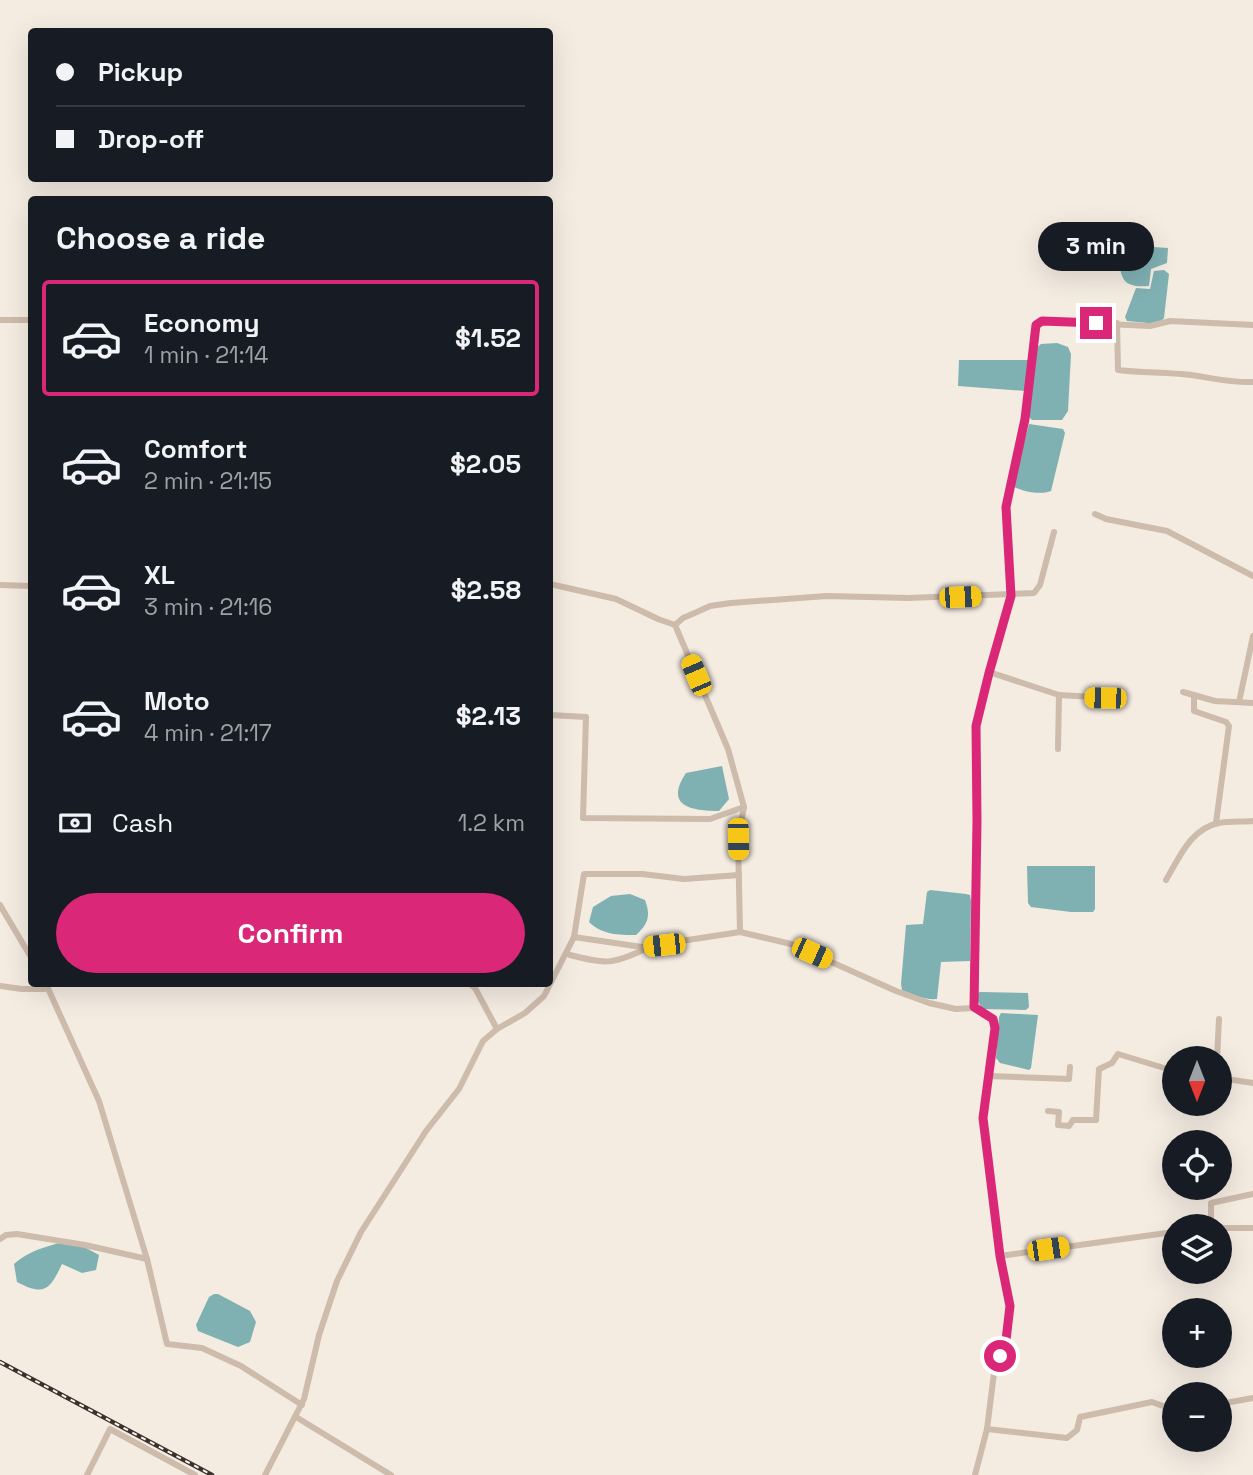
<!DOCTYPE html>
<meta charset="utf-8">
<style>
:root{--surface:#171b24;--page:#20242c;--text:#f1f3f6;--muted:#9ea1a6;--line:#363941;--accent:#db2777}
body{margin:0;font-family:"Space Grotesk",sans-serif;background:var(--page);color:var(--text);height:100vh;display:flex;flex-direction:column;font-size:26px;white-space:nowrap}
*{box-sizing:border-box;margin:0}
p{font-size:23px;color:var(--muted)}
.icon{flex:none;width:38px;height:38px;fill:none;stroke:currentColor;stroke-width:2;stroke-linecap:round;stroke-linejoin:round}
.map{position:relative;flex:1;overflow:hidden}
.details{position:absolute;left:28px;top:196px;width:525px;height:791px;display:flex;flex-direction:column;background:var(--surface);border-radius:7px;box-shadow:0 7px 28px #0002}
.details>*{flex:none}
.top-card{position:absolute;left:28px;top:28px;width:525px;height:154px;border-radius:7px;box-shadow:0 7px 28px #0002;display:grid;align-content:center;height:154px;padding:0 28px;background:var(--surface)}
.needle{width:46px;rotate:180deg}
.tools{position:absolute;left:1162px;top:1046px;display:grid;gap:14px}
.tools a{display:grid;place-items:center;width:70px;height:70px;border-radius:50%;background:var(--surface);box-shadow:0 7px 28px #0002;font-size:35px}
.end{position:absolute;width:32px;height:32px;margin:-16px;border:9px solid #db2777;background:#fff;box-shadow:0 0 0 4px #fff}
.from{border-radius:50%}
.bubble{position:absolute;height:49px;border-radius:24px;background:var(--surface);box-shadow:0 7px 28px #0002;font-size:23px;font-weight:600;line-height:49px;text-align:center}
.car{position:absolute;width:21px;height:42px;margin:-21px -10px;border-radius:9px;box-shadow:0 0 5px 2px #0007;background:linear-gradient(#f5c518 24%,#345 0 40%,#f5c518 0 76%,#345 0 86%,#f5c518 0)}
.top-card b{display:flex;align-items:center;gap:24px;height:66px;font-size:26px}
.top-card b+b{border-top:2px solid var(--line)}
.top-card i{width:18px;height:18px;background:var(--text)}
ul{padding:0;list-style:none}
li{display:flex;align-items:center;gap:21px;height:116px;margin:0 14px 10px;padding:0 14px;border:4px solid transparent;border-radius:7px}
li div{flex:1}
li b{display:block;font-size:26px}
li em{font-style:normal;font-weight:600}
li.selected{border-color:var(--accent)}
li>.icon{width:63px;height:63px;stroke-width:1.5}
h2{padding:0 28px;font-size:32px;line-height:84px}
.pay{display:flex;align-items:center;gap:18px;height:77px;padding:0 28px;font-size:26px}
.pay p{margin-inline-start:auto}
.button{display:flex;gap:14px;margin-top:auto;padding:14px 28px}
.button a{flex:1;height:80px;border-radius:42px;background:var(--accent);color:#fff;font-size:28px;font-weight:600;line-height:80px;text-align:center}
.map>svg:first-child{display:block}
</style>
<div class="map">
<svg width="1253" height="1475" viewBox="0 0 1253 1475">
<rect width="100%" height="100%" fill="#f4ebe1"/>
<!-- water -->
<g fill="#7fb0b2">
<path d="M1125 234H1137L1139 246 1168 248 1167 263 1151 269 1149 286C1144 286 1137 287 1132 285 1114 281 1121 250 1122 237Z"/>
<polygon points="1164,270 1169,274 1164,318 1158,324 1127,321 1125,317 1136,288 1150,289 1154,271"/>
<polygon points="1057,343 1068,347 1071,354 1068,411 1062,420 1032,420 1029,417 1029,411 1035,349 1041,344"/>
<polygon points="959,360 1029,360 1025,391 958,386"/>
<path d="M1029 424 1063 429 1065 433 1051 491C1041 495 1022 492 1013 486Z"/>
<path d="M722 766 729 799 719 811C691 811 664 806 686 773Z"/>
<polygon points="1027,866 1095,866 1095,909 1093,912 1071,912 1031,907 1028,903"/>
<path d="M930 890 966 894 970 895 971 901 970 961 941 962 937 999C924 1000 914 995 902 990L901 984 906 925 923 924 927 892Z"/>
<path d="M630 894 645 900C651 916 648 924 636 935 619 935 602 935 589 922L593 907 611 896Z"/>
<polygon points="980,992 1028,993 1029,1007 1026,1010 982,1009 978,1001 978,993"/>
<polygon points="1001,1013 1038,1015 1031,1068 1029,1070 1000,1063 996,1058 999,1017"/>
<path d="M63 1242 84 1247 99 1255 96 1270 82 1273 62 1264C50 1289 45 1297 17 1282L14 1264C31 1250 42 1248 63 1242Z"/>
<polygon points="214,1294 218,1294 250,1311 256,1322 250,1342 238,1347 198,1331 196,1325 209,1297"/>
</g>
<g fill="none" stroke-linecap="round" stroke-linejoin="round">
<!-- minor -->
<g stroke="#cdbbac" stroke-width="6">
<polyline points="0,320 32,320"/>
<path d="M1117 323 1118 370C1142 373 1167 372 1191 375 1212 378 1232 383 1253 382"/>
<polyline points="1095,514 1106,519 1167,531 1253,576"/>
<polyline points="550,584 616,599 658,619 675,625"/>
<polyline points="0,585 32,586"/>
<polyline points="989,672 1059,695 1112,698"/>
<polyline points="1183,692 1215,701 1253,703"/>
<polyline points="1194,695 1194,711 1226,722 1229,726 1216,823"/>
<polyline points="1239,702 1253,636"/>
<polyline points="550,715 586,717 583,818 710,819 744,807"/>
<polyline points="1058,749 1059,695"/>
<path d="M1166 880C1179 858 1191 828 1219 823 1230 821 1242 822 1253 821"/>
<polyline points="0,905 32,959"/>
<polyline points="740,932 738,839 744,807 728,749 675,625 683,618 697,612 710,606 731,603 827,596 908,598 1034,593 1040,585 1054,532"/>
<polyline points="574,937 584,874 642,874 684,879 739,875"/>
<path d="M570 955C605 964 612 965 645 949"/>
<polyline points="46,984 99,1101 147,1259 167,1344 202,1348 241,1366 302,1405"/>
<polyline points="470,984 475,988 497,1029"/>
<polyline points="0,986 22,989 44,989"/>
<polyline points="1217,1059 1219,1019"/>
<polyline points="988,1076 1069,1079 1070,1067"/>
<polyline points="1220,1078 1253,1083"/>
<polyline points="1048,1111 1059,1112 1058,1125 1069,1126 1073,1120 1096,1120 1099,1069 1112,1063 1118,1054 1174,1071"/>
<polyline points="1211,1227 1211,1203 1253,1194"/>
<polyline points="1220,1228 1253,1228"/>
<polyline points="0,1239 6,1235 17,1234 85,1245 147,1259"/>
<polyline points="1000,1256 1174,1232"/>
<polyline points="1220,1404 1253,1398"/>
<polyline points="296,1417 391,1475"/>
<polyline points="987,1429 1067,1438 1077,1430 1080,1417 1152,1402 1174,1410"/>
<polyline points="87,1475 110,1429 195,1475"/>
<polyline points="265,1475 304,1399 319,1335 337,1281 361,1232 426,1131 459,1089 483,1041 497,1029 525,1013 544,996 574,937 642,947 740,932 791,944 896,991 929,1003 956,1009 974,1008"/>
<polyline points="975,1475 987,1429 994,1373 1006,1340 1010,1306 1000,1256 983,1118 995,1028 993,1019 974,1008 977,821 976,726 989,672 1011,596 1006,507 1025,419 1035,330 1038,322 1042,321 1150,326 1170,321 1253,325"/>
</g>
<defs>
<polyline id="rail" points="0,1362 212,1475"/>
</defs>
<!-- rail casing -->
<use href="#rail" stroke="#3b302b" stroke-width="4.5"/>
<!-- rail -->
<use href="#rail" stroke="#fbf5ee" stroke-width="2" stroke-dasharray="5" stroke-linecap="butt"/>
</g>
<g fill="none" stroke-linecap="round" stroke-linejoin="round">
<!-- route -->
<polyline stroke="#db2777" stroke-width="9" points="1000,1356 1006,1340 1010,1306 1000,1256 983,1118 995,1028 993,1019 974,1007 977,821 976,726 989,673 1011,596 1006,507 1025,419 1036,325 1042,321 1096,323"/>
</g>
</svg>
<div class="tools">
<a><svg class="needle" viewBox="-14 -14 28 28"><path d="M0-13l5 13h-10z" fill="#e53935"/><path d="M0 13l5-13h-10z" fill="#9ea1a6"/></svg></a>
<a><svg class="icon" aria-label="locate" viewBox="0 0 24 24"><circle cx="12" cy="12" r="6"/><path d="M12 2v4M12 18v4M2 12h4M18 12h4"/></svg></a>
<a><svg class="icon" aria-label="layers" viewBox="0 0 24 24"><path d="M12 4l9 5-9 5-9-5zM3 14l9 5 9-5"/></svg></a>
<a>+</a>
<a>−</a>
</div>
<i class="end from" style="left:1000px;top:1356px"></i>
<i class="end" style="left:1096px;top:323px"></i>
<div class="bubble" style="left:1038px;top:222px;width:116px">3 min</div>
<i class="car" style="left:960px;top:597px;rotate:88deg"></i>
<i class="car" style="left:696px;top:675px;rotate:337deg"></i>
<i class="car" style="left:1105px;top:698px;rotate:271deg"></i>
<i class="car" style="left:738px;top:839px;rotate:179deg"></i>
<i class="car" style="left:664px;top:945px;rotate:264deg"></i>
<i class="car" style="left:812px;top:953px;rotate:114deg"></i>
<i class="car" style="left:1048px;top:1249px;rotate:82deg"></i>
<div class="top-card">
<b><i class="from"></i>Pickup</b>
<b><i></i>Drop-off</b>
</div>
<section class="details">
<h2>Choose a ride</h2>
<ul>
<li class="selected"><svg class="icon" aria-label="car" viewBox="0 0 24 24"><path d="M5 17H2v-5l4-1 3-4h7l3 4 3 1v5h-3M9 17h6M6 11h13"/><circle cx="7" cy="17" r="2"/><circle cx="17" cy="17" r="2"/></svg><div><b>Economy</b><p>1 min · 21:14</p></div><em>$1.52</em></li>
<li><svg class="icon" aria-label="car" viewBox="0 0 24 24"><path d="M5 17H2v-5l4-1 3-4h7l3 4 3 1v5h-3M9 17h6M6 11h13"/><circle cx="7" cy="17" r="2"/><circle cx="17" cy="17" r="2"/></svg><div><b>Comfort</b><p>2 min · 21:15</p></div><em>$2.05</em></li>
<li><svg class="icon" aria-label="car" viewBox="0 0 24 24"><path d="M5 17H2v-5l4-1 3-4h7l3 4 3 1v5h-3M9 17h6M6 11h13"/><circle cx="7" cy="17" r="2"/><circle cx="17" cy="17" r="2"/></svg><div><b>XL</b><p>3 min · 21:16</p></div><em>$2.58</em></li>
<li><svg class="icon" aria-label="car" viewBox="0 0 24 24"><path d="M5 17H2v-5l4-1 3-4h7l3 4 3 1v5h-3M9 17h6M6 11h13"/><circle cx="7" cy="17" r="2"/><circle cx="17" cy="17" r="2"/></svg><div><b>Moto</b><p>4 min · 21:17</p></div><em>$2.13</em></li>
</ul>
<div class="pay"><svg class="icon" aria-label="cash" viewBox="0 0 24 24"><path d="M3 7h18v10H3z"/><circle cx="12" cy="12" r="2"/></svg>Cash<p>1.2 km</p></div>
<div class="button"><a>Confirm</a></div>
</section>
</div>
